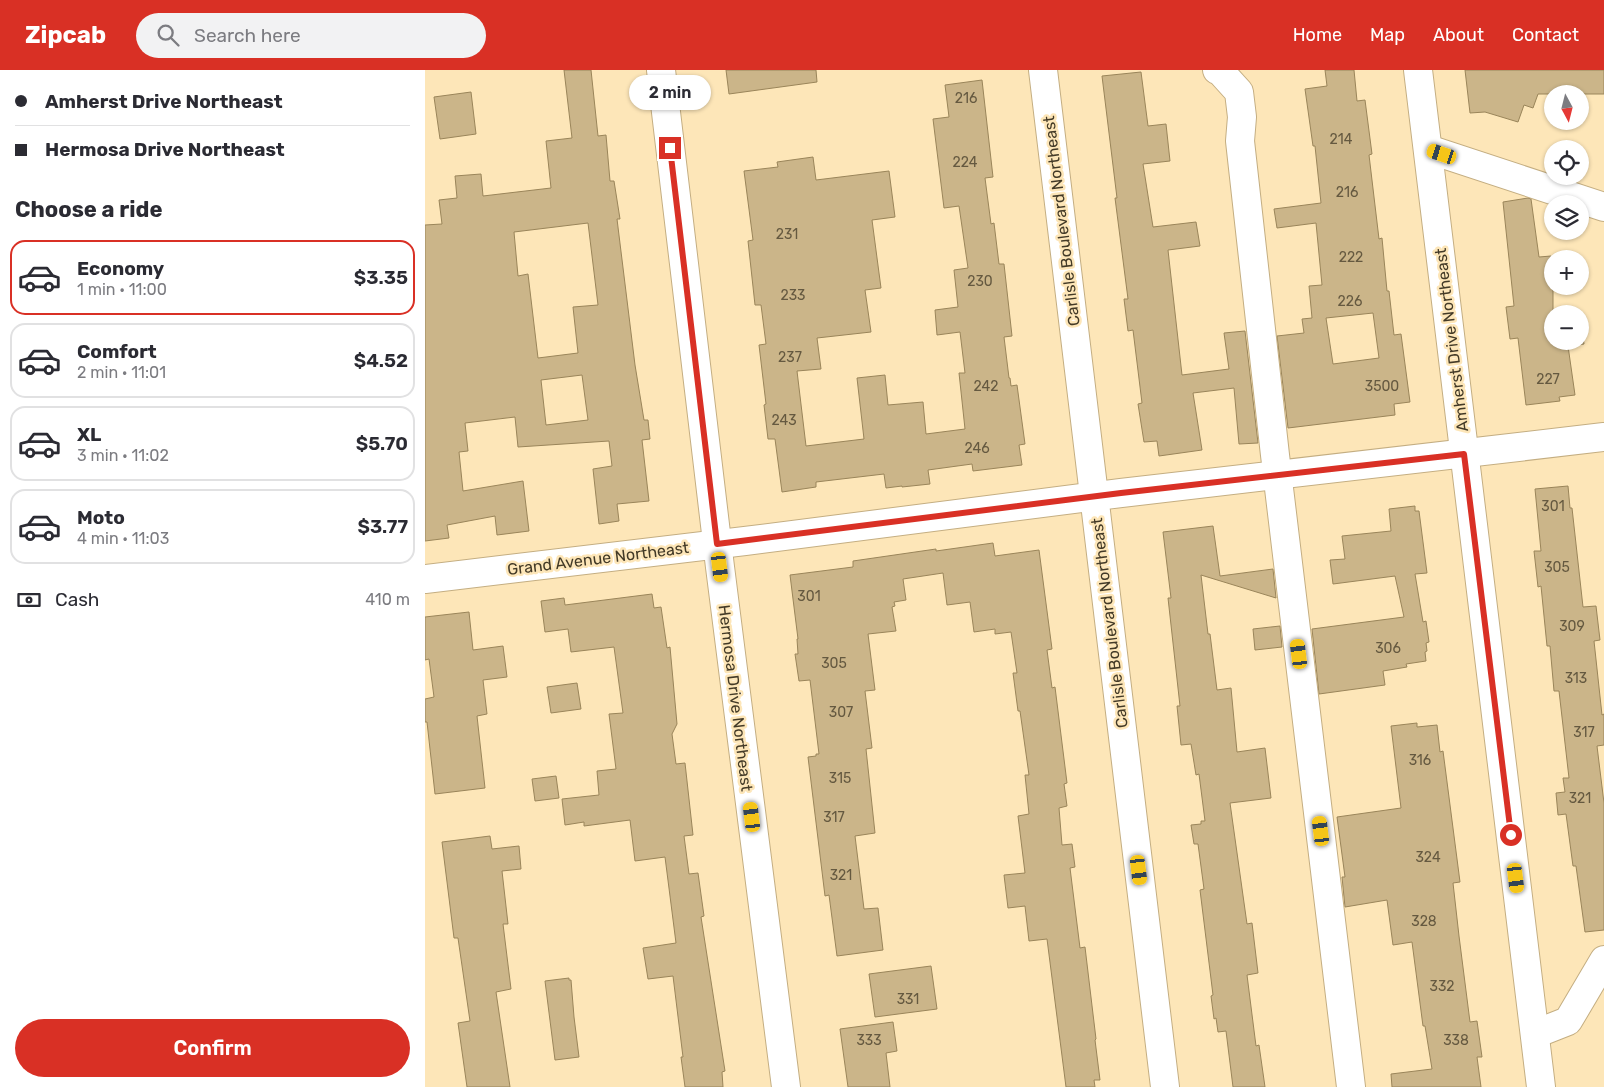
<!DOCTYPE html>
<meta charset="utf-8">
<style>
:root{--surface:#fff;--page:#f2f2f3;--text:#2b2b33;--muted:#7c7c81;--line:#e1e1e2;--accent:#d93025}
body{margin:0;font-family:Rubik,sans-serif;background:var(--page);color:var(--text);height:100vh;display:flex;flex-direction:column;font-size:19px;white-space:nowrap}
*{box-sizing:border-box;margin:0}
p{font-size:16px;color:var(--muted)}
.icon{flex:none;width:28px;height:28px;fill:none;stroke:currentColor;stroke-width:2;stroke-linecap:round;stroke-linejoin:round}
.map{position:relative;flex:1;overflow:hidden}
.details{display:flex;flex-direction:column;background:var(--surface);width:425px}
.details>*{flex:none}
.guide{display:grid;align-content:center;height:110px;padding:0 15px;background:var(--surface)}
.needle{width:32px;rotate:173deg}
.buttons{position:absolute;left:1119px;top:15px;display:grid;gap:10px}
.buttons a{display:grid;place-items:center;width:45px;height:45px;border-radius:50%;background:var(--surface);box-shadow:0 1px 4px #0004;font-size:25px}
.end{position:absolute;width:22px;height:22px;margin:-11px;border:6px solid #d93025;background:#fff;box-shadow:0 0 0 2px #fff}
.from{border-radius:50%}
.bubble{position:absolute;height:35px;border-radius:18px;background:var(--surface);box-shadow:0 1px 4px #0004;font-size:16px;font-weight:600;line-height:35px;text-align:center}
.car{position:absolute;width:15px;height:30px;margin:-15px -8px;border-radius:6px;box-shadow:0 0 4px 1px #0007;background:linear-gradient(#f5c518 24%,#345 0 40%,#f5c518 0 76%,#345 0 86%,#f5c518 0)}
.guide b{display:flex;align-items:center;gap:18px;height:48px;font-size:19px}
.guide b+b{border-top:1px solid var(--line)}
.guide i{width:12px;height:12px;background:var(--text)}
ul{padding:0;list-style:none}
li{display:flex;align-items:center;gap:15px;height:75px;margin:0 10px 8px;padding:0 5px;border:2px solid var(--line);border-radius:15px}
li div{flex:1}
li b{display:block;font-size:19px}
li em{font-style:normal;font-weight:600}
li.selected{border-color:var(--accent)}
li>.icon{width:45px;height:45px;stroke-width:1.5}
h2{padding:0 15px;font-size:22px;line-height:60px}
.pay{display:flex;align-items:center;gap:12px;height:55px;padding:0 15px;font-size:19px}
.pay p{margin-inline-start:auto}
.action{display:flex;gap:10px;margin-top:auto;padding:10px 15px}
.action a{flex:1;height:58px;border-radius:30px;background:var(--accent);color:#fff;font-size:20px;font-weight:600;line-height:58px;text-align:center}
header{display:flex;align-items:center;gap:30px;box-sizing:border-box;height:70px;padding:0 25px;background:var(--accent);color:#fff}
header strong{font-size:24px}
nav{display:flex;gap:28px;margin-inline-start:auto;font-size:18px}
.search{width:350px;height:45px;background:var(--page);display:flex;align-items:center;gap:12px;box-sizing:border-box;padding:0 18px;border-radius:28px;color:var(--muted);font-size:19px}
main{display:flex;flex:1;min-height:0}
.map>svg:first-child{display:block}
</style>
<header>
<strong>Zipcab</strong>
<div class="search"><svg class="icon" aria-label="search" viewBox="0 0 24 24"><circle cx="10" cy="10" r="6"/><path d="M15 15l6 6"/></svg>Search here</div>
<nav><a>Home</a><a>Map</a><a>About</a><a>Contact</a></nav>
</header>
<main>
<section class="details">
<div class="guide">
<b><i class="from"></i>Amherst Drive Northeast</b>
<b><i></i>Hermosa Drive Northeast</b>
</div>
<h2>Choose a ride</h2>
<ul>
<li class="selected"><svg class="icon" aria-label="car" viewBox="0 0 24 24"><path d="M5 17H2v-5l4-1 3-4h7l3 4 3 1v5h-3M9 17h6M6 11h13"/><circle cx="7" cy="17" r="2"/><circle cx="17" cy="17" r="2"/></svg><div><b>Economy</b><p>1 min · 11:00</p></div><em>$3.35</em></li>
<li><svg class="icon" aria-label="car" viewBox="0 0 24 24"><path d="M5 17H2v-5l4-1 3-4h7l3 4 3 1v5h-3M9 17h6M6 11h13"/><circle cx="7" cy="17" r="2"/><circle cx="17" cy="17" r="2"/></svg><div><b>Comfort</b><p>2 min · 11:01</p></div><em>$4.52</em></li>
<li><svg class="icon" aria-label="car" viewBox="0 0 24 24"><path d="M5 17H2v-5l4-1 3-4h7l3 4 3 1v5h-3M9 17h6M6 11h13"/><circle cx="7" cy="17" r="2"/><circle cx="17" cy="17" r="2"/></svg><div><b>XL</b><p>3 min · 11:02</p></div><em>$5.70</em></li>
<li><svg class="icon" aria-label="car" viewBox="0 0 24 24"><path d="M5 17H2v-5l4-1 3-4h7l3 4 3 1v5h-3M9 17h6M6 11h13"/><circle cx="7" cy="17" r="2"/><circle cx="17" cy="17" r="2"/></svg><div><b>Moto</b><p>4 min · 11:03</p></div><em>$3.77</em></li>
</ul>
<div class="pay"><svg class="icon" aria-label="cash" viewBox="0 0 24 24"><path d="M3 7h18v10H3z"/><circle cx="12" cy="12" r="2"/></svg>Cash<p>410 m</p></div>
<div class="action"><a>Confirm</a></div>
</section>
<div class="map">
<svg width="1179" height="1017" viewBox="0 0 1179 1017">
<rect width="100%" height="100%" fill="#fde6b8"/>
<!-- building -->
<g fill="#cbb589" stroke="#9a855a" fill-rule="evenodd">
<path d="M139 0H166L173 66 181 65 185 111H189L195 149H192L210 295 219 350H223L225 369 217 370 224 431 192 434 194 451 174 454 168 399 187 396 184 371 93 377 90 347 40 353 43 381 34 382 38 421 98 411 104 461 72 465 70 446 22 455 24 468 0 471V155L17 154 14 130 32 128 30 106 56 104 58 126 126 118 121 71 147 68ZM163 153 173 235 148 237 153 283 113 288 103 204 93 206 89 162ZM157 305 163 350 121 355 116 310Z"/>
<polygon points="301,0 391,0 392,12 304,24"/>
<path d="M900 0H929L932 31 940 30 947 84 944 85 954 169 957 168 962 221H964L969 265 976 264 985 332 969 334 970 345 863 358 852 266 879 263 877 249 887 248 884 216 897 215 891 153 852 158 849 139 896 133 890 76H888L880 19 902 16ZM948 243 954 288 908 294 901 248Z"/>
<polygon points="1040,0 1179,0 1179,24 1113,24 1108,38 1099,35 1093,52 1060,42 1045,43"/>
<polygon points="716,2 723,56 741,54 745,91 718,94 728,157 771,152 775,176 743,180 757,305 804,299 799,263 820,261 833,373 814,374 809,318 768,323 777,380 734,386 732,371 719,372 713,334 717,333 708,260 703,261 699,229 703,229 690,128 692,128 677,6"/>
<polygon points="557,10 568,107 560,108 566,154 569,153 574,194 579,194 587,266 579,267 584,308 585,308 586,316 592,315 600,374 594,375 597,395 548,401 547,394 503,400 505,414 477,417 477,416 461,418 459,404 391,412 391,417 357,422 350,369 343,369 339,335 341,334 334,275 341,274 336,235 330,235 323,171 328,170 319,101 353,97 352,92 388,87 391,110 464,101 470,147 447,150 456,218 440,220 446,262 392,268 396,299 372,301 381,376 439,369 432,308 460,305 463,335 498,332 501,364 540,359 534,303 540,303 535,262 512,265 510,240 533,237 529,200 543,198 534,136 519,138 508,49 524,47 520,15"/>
<polygon points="46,22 51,64 15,69 9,27"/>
<polygon points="1103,128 1106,129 1114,187 1126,186 1128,201 1128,271 1155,271 1155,246 1159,274 1143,276 1150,325 1134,327 1135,331 1101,335 1093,268 1085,269 1081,237 1089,236 1078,132"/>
<polygon points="1143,416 1145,438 1147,438 1158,537 1171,536 1175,570 1169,571 1177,645 1179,644 1179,675 1172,676 1179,733 1179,860 1160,862 1151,796 1148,796 1141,744 1133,745 1131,723 1140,722 1138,708 1144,708 1134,621 1129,621 1125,576 1122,576 1116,516 1113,517 1109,481 1116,481 1110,419"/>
<polygon points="990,436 990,441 994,441 1002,503 990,504 998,552 1001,551 1004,572 1001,573 1002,581 1000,582 1001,591 981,594 982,597 958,601 960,615 894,624 887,559 979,547 970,506 908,514 905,490 920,489 917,466 966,461 964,439"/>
<polygon points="788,456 795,506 848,499 851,528 776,505 783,564 785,564 792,620 806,618 812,682 840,678 846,728 805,733 822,854 827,853 833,903 822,905 831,976 834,975 840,1017 808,1017 801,961 793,962 791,948 789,949 786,926 788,925 775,820 779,819 773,774 769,774 766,755 776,754 776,751 780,751 774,704 771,705 766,674 756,675 752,636 755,636 743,528 746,528 738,462"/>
<polygon points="568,473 570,486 614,480 627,579 622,580 627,618 630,617 642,713 639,714 642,736 634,738 637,775 647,774 650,797 645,798 655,878 660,877 671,969 670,970 675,1010 669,1010 670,1017 641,1017 622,869 604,871 600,836 583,838 579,805 600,803 593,746 604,744 600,705 604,705 595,641 593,641 588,603 592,603 586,562 570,564 570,559 549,562 545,532 522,535 518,503 478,509 481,530 469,532 470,536 467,537 471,561 443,564 450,620 440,621 447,678 441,679 450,763 430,766 439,839 453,838 458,880 412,886 404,825 400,826 383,687 391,686 391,684 394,684 385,610 374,611 370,584 373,584 372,569 373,569 365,505 428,497 428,491 511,479 511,481"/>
<polygon points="227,524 229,538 236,537 242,578 245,577 252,654 247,664 251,694 260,693 268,765 259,766 264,804 273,803 279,846 276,847 300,1001 297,1002 298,1017 260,1017 256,987 258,987 248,906 223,909 218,878 251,873 240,787 210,791 205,750 159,756 159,752 140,755 137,729 174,725 172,701 191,699 184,644 198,643 189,577 146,582 143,559 120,562 116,531 139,528 140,535"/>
<polygon points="44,542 48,580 78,576 82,607 58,610 62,644 52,646 60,718 10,724 2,652 0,652 0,629 9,627 4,589 0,590 0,547"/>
<polygon points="855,556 857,577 830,580 828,559"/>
<polygon points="152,613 156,639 126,643 122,617"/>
<polygon points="992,653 992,657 1012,655 1015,682 1018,681 1035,812 1028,813 1034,866 1045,952 1052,951 1057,987 1052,987 1056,1017 967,1017 966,1004 1007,999 1000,956 998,956 987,872 968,875 962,830 920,837 917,807 920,807 912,747 976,738 966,656"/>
<polygon points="131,706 134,728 110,731 107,709"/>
<polygon points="65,766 67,779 94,776 96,799 77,801 83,854 78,854 86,919 71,922 85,1017 42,1017 33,953 45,951 33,868 29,868 17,772"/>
<polygon points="506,896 512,939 450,947 444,904"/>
<polygon points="144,908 144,910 146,910 149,947 154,987 130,990 120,911"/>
<polygon points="468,952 472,981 461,983 465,1017 423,1017 415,959"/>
</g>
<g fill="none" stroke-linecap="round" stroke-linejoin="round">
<defs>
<g id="minor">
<polyline points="236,0 295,497 361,1017"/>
<polyline points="618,0 740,1017"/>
<polyline points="792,0 795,1 814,22 817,47 815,71 850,385 926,1017"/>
<polyline points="993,0 1116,1017"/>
<polyline points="1003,79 1179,137"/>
<polyline points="0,509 320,471 696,423 1179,367"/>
<polyline points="1110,964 1143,951 1179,890"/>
</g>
</defs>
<!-- minor casing -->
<use href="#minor" stroke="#c4ae82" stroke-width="30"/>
<!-- minor -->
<use href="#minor" stroke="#fff" stroke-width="28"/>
</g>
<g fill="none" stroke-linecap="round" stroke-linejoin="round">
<!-- route -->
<polyline stroke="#d93025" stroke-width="6" points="245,78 292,474 696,423 1039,384 1086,765"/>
</g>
<g text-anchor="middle" stroke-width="5" stroke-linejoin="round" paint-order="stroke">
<!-- number labels -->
<g font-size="14" fill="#655940">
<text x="541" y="33">216</text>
<text x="916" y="74">214</text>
<text x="540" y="97">224</text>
<text x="922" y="127">216</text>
<text x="362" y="169">231</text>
<text x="926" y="192">222</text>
<text x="555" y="216">230</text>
<text x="368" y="230">233</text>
<text x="925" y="236">226</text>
<text x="365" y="292">237</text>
<text x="1123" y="314">227</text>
<text x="561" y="321">242</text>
<text x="957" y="321">3500</text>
<text x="359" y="355">243</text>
<text x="552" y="383">246</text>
<text x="1128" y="441">301</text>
<text x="1132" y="502">305</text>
<text x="384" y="531">301</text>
<text x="1147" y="561">309</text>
<text x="963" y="583">306</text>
<text x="409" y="598">305</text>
<text x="1151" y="613">313</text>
<text x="416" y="647">307</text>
<text x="1159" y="667">317</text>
<text x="995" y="695">316</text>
<text x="415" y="713">315</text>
<text x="1155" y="733">321</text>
<text x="409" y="752">317</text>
<text x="1003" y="792">324</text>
<text x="416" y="810">321</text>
<text x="999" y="856">328</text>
<text x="1017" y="921">332</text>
<text x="483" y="934">331</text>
<text x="444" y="975">333</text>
<text x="1031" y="975">338</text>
</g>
<!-- street labels -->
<g font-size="16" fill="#433a27" stroke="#fde6b8">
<text transform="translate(636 151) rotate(-97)" y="6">Carlisle Boulevard Northeast</text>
<text transform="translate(1026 270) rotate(-97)" y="6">Amherst Drive Northeast</text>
<text transform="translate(173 488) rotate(-7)" y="6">Grand Avenue Northeast</text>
<text transform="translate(684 553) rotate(-97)" y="6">Carlisle Boulevard Northeast</text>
<text transform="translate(311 628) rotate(83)" y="6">Hermosa Drive Northeast</text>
</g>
</g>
</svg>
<div class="buttons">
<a><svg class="needle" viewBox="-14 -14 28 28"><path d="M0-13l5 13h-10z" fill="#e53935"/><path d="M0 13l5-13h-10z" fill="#7c7c81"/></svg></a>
<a><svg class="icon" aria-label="locate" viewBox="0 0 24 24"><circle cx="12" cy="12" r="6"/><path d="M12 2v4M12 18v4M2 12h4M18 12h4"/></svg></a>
<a><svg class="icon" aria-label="layers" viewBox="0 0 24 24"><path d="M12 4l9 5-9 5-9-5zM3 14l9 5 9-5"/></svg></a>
<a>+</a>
<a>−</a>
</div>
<i class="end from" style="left:1086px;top:765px"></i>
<i class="end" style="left:245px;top:78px"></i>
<div class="bubble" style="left:204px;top:5px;width:82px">2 min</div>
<i class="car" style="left:1017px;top:84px;rotate:288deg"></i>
<i class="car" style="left:295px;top:497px;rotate:173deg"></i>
<i class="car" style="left:874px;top:584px;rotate:353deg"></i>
<i class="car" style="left:327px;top:747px;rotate:353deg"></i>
<i class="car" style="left:896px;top:761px;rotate:353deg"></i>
<i class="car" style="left:714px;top:800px;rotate:173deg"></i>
<i class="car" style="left:1091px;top:808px;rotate:173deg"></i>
</div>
</main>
